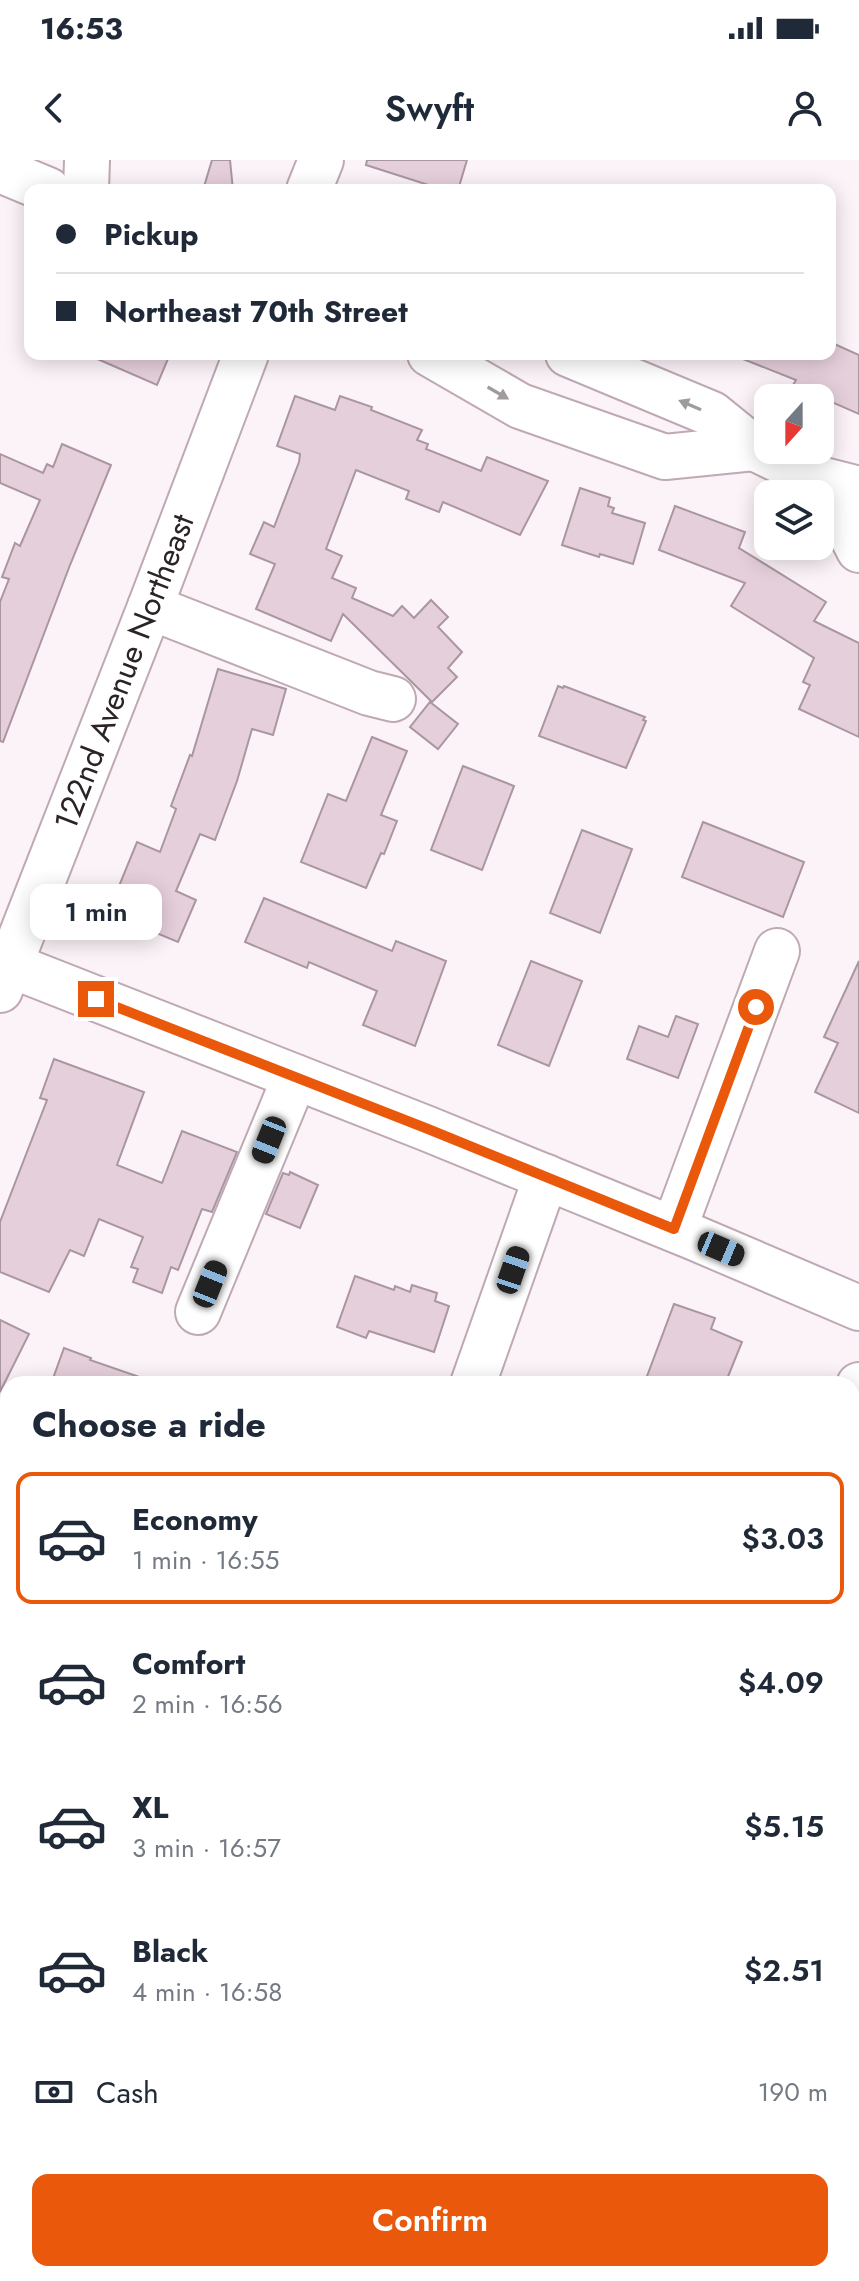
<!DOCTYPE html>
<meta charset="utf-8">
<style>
:root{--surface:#fff;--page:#f6f6f7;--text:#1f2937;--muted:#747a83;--line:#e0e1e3;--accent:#ea580c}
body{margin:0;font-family:Jost,sans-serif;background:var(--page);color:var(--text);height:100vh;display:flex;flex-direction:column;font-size:30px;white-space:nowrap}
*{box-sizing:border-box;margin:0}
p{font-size:26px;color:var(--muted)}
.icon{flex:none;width:44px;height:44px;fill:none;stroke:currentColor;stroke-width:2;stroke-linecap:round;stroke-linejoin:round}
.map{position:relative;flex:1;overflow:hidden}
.details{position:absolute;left:0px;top:1216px;width:860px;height:906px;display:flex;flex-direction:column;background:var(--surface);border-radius:24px 24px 0 0;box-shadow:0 4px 20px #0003}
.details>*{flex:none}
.banner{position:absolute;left:24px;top:24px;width:812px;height:176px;border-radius:16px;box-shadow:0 4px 20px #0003;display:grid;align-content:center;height:176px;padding:0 32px;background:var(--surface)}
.needle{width:52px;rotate:201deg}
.controls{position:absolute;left:754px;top:224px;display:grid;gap:16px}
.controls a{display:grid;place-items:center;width:80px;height:80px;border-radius:16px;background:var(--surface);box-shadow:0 4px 20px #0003;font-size:40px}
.end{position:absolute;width:36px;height:36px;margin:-18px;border:10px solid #ea580c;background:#fff;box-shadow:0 0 0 4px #fff}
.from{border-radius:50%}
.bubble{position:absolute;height:56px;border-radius:16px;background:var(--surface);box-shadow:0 4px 20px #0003;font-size:26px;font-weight:600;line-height:56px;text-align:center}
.car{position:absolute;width:24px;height:48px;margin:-24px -12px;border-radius:10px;box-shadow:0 0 6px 2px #0007;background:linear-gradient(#222 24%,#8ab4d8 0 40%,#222 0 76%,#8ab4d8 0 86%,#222 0)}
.banner b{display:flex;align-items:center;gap:28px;height:76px;font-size:30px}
.banner b+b{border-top:2px solid var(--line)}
.banner i{width:20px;height:20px;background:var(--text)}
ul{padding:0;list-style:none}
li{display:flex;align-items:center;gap:24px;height:132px;margin:0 16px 12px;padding:0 16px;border:4px solid transparent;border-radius:16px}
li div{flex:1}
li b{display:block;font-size:30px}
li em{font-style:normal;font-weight:600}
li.active{border-color:var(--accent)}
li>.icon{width:72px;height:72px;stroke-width:1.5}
h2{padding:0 32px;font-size:36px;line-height:96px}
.pay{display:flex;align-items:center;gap:20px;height:88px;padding:0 32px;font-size:30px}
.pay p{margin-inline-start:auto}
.cta{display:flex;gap:16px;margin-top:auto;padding:16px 32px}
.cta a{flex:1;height:92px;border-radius:16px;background:var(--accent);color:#fff;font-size:32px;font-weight:600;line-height:92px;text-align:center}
.status{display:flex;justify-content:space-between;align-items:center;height:56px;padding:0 40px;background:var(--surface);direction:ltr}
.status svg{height:22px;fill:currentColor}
header{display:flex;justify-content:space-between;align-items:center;height:104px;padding:0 32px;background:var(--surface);font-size:36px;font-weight:600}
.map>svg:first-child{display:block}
</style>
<div class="status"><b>16:53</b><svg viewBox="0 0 49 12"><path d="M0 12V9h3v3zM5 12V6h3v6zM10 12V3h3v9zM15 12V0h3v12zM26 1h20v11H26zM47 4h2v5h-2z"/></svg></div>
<header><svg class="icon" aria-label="back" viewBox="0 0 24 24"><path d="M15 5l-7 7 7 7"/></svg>Swyft<svg class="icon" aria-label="person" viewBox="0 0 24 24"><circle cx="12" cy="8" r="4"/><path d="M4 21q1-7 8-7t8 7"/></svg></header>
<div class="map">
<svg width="859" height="2121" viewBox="0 0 859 2121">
<rect width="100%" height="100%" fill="#fcf3f8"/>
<!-- building -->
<g fill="#e5cfdb" stroke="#aa96a1" stroke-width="2">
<polygon points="212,0 230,0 233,30 203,30"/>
<polygon points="367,0 467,0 458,30 444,30 366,5"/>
<polygon points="830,182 859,195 859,254 793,225 796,220 733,195 830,194"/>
<polygon points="86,194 170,194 157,225"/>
<polygon points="295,236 335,250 340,236 372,247 371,250 422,270 417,280 428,284 426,289 481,311 487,297 548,321 520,375 443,342 439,352 406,339 409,331 356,310 326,389 342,396 332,418 356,428 352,438 393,456 402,446 414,458 431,440 448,457 438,467 462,492 448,508 457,517 432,542 343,454 331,481 256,449 275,404 250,394 264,362 274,367 299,302 300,294 277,286"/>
<polygon points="62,284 111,305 70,405 3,582 0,581 0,442 9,419 2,417 15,383 20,386 40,340 0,323 0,294 43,313 47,304 53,307"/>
<polygon points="580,328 610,338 608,346 614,348 612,353 645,363 633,404 600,394 599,397 562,385"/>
<polygon points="675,346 745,372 739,388 826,442 814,461 859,483 859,577 799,549 810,525 803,522 814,498 731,446 745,423 659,390"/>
<polygon points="218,509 286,529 273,575 252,569 237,621 215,680 200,674 176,731 196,740 178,782 108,753 137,682 160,692 176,649 171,646 190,595 192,596"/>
<polygon points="558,526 563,528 564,526 645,557 643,560 646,561 626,608 539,576"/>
<polygon points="430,542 458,564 438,589 410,567"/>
<polygon points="372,577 407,591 381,655 397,661 384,694 381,693 366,728 301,702 328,634 346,641"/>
<polygon points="463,606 514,626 482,710 431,690"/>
<polygon points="703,662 804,702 783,757 682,717"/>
<polygon points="582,670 632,689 600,773 550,753"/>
<polygon points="264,738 392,791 396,781 446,801 415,886 363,865 377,831 309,802 307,808 245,782"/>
<polygon points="531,801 582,821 549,906 498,885"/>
<polygon points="859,801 859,953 815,932 838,883 824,877"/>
<polygon points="676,856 698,864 678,918 627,899 639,866 668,877"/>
<polygon points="54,899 144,932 117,1005 162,1023 182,971 237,992 212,1052 202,1049 178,1110 171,1107 162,1133 133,1122 138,1109 131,1107 143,1077 99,1059 84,1096 70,1090 49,1132 0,1112 0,1062 47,940 40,938"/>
<polygon points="290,1012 318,1025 300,1068 266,1054 283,1013 289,1015"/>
<polygon points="355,1116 394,1130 395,1126 410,1132 412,1125 437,1133 435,1141 449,1146 434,1192 369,1171 366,1178 337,1167"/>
<polygon points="674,1144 715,1158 711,1169 742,1182 725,1224 659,1224 646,1219"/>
<polygon points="0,1160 29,1174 0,1232"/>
<polygon points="64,1188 91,1198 90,1200 148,1220 148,1224 51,1224"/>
</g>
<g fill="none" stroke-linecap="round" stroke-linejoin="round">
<defs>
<g id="minor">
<polyline points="0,10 48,30"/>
<polyline points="86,30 87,0"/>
<polyline points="309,30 321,0"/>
<polyline points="430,194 520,246 665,297 754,288"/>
<polyline points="568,194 712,254 754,288 816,318 859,329"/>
<polyline points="816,318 840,353 859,390"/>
<polyline points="150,447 369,533 393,539"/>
<polyline points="0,830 150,447 246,194"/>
<polyline points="674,1069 777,791"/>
<polyline points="198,1152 295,917"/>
<polyline points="473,1224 546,1017"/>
<polyline points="852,1244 859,1225"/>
<polyline points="0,1278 8,1282"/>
<polyline points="852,1424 859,1427"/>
<polyline points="852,1721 859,1724"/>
<polyline points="0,1780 8,1783"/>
<polyline points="0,1859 8,1840"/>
<polyline points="515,2121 518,2114"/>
</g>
<polyline id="major" points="0,801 428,969 695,1078 859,1148"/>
</defs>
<!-- minor casing -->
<use href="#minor" stroke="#bea9b4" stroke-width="48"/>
<!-- major casing -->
<use href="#major" stroke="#bea9b4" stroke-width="48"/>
<!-- path -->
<g stroke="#b1a8ad" stroke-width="5" stroke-dasharray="6 6" stroke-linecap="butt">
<polyline points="852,1970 859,1951"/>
<polyline points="595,2121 597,2114"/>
</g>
<!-- minor -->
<use href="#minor" stroke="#fff" stroke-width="44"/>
<!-- major -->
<use href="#major" stroke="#fff" stroke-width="44"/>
</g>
<!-- one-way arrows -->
<defs><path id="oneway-solid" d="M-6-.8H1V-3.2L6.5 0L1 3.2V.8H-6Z" transform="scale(2)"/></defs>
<g fill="#a09c9e">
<use href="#oneway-solid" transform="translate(498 233) rotate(30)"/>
<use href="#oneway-solid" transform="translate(690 245) rotate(-157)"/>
</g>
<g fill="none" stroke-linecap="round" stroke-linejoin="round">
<!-- route -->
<polyline stroke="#ea580c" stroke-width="10" points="96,839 428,969 674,1069 756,847"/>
</g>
<g text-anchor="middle" stroke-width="6" stroke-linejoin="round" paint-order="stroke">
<!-- street labels -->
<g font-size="32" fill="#2b2327" stroke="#fff">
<text transform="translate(124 512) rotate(-69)" y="11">122nd Avenue Northeast</text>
</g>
</g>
</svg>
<div class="controls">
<a><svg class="needle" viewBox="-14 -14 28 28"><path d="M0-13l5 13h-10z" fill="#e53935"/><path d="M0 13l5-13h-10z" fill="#747a83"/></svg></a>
<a><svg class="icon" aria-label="layers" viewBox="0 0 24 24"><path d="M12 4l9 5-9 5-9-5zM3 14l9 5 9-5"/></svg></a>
</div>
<i class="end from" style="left:756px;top:847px"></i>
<i class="end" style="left:96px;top:839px"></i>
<div class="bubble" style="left:30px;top:724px;width:132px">1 min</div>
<i class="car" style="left:269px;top:980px;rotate:202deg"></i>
<i class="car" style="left:721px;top:1089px;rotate:113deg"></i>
<i class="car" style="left:513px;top:1110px;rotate:19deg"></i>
<i class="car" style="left:210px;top:1124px;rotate:22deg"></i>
<div class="banner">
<b><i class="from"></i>Pickup</b>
<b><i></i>Northeast 70th Street</b>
</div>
<section class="details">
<h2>Choose a ride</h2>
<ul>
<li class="active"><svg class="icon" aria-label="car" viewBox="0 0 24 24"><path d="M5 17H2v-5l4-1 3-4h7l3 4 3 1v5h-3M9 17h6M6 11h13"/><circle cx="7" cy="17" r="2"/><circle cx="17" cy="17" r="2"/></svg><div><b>Economy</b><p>1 min · 16:55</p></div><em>$3.03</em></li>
<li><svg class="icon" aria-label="car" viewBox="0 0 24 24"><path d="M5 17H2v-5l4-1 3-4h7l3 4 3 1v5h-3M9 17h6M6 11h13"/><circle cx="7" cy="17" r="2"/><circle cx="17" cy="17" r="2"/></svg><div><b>Comfort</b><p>2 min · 16:56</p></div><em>$4.09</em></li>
<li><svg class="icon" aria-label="car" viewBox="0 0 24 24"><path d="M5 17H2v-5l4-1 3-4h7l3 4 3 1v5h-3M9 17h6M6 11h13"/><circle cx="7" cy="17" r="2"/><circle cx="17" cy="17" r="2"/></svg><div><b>XL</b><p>3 min · 16:57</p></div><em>$5.15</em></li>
<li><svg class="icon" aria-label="car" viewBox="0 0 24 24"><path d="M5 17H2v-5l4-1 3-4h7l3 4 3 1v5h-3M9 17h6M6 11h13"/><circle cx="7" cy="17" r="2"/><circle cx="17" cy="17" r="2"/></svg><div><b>Black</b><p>4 min · 16:58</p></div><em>$2.51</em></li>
</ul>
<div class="pay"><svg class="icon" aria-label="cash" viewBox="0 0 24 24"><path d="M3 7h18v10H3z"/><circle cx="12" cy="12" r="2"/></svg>Cash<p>190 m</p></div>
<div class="cta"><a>Confirm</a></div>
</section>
</div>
